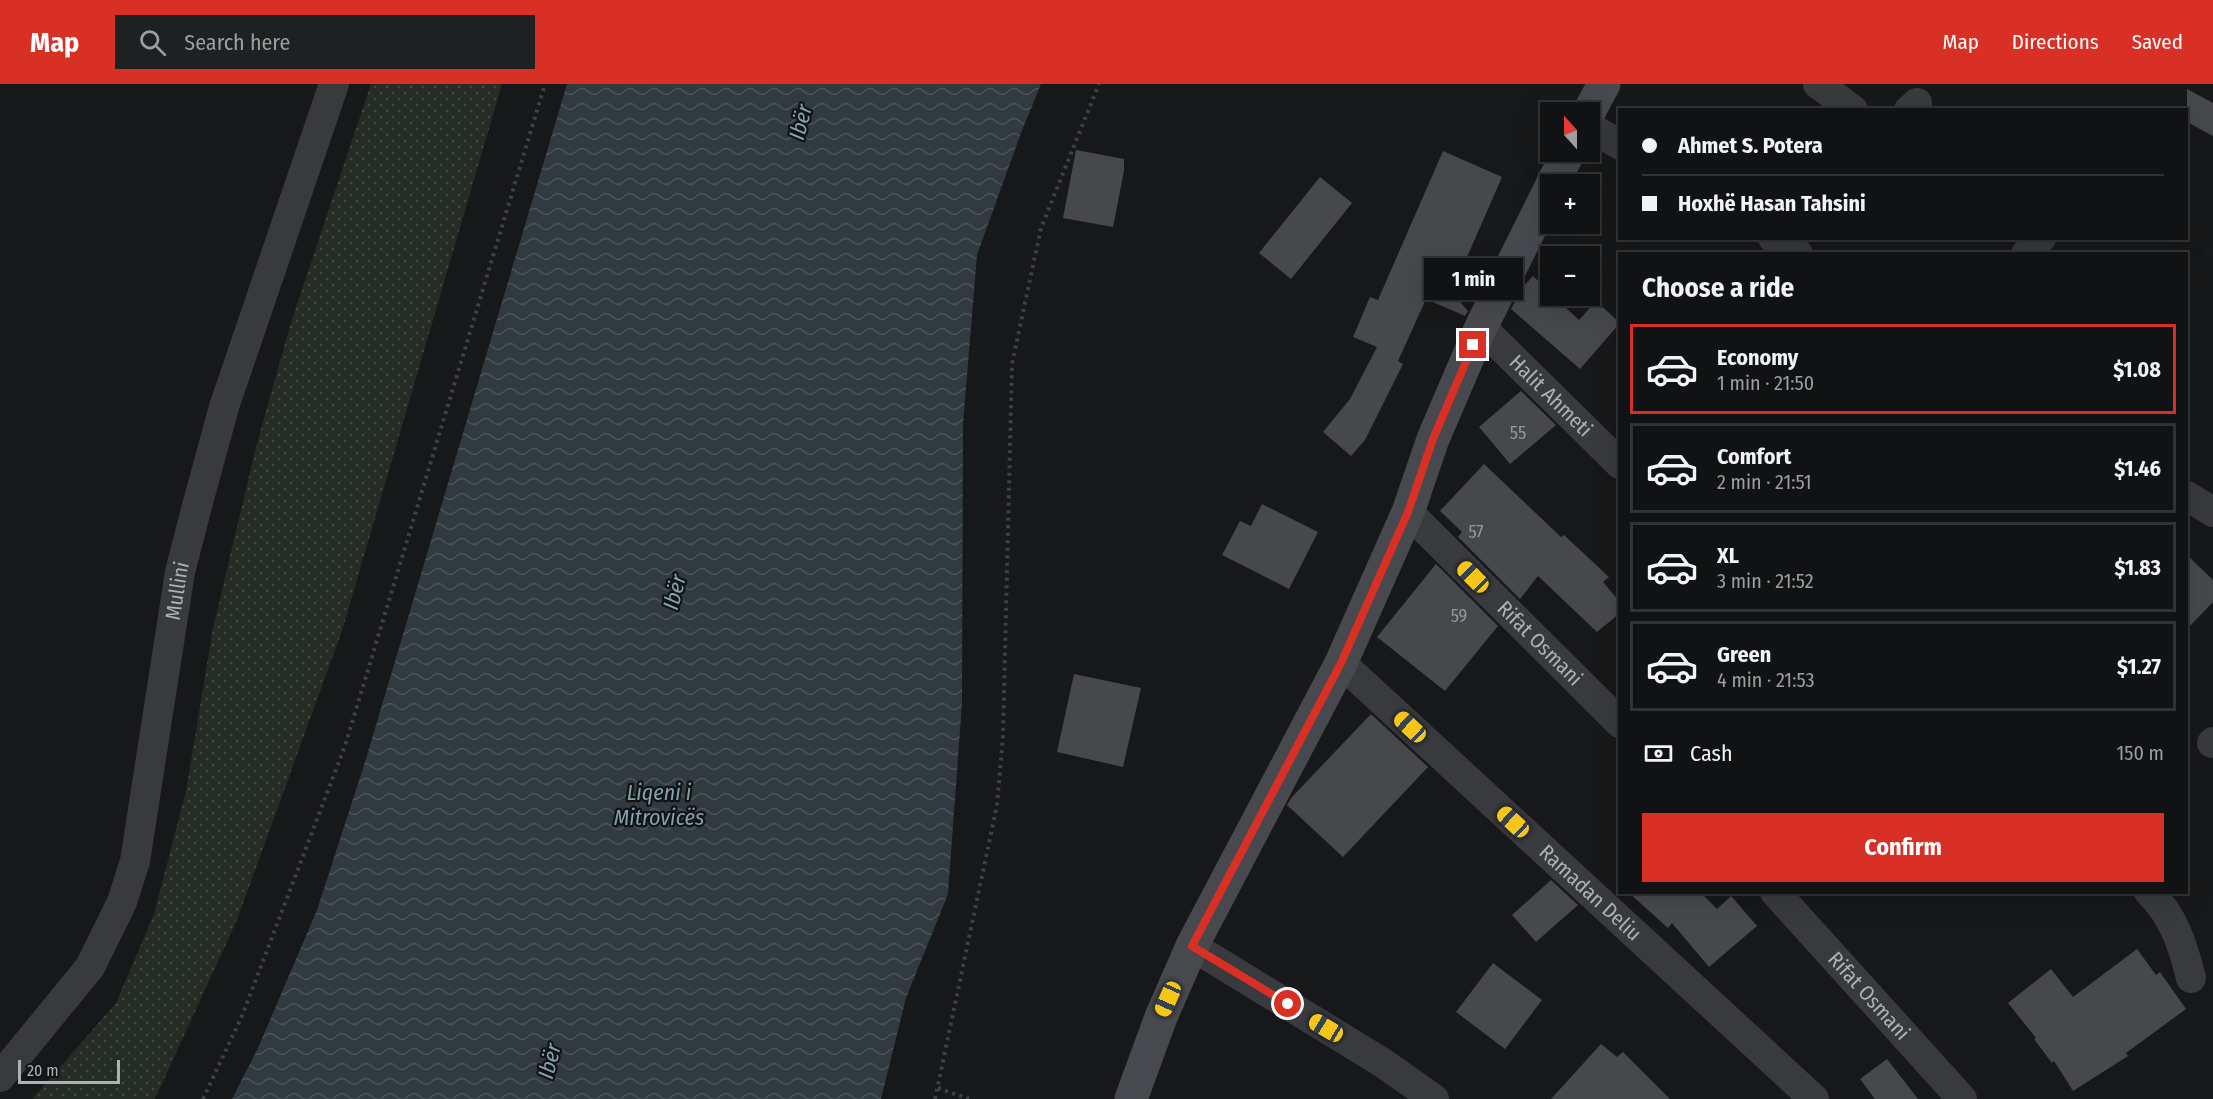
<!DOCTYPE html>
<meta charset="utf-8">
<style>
:root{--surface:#111213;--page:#1e2021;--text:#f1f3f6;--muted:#9c9ea0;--line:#303233;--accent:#d93025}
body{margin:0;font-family:"Fira Sans Condensed",sans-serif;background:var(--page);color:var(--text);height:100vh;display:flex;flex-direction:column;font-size:22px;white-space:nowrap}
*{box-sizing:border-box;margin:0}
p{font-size:20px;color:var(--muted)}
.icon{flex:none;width:33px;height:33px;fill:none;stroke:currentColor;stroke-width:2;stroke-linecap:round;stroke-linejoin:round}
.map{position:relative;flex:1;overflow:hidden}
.panel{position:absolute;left:1618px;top:168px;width:570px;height:642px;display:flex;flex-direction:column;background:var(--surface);border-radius:0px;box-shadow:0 6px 24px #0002,0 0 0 2px var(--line)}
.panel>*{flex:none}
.top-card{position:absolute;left:1618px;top:24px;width:570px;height:132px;border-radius:0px;box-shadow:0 6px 24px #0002,0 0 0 2px var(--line);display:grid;align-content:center;height:132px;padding:0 24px;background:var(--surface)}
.needle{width:39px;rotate:339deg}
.buttons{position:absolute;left:1540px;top:18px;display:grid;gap:12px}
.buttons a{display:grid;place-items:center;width:60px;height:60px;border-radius:0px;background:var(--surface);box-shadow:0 6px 24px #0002,0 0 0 2px var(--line);font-size:30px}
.scale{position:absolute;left:18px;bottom:15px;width:102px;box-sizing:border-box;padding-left:6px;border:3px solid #aab1b8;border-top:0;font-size:16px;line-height:21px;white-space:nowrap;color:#aab1b8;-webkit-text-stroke:4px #121314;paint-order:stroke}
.end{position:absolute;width:27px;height:27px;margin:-14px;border:8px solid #d93025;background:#fff;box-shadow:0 0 0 3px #fff}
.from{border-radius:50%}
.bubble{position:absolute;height:42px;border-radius:0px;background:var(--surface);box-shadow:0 6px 24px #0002,0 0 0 2px var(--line);font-size:20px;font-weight:700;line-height:42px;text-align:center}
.car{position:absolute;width:18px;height:36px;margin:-18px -9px;border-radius:8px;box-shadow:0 0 4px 2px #0007;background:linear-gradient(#f5c518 24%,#345 0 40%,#f5c518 0 76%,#345 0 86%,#f5c518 0)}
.top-card b{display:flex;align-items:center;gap:21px;height:57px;font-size:22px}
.top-card b+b{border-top:2px solid var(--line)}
.top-card i{width:15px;height:15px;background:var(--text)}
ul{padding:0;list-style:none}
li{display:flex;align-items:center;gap:18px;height:90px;margin:0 12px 9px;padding:0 12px;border:3px solid var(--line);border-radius:0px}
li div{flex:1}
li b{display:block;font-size:22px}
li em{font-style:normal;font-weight:700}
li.active{border-color:var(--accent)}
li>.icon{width:54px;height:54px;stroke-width:1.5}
h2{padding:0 24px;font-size:27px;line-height:72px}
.pay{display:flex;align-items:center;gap:15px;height:66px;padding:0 24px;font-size:22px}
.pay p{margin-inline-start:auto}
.action{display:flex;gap:12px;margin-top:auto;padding:12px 24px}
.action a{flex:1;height:69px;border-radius:0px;background:var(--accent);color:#fff;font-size:24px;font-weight:700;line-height:69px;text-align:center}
header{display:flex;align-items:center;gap:36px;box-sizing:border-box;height:84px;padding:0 30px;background:var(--accent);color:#fff}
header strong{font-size:28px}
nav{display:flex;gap:33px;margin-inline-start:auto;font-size:21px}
.search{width:420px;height:54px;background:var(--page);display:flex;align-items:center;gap:15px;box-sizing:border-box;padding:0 21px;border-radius:0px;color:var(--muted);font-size:22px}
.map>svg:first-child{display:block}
</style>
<header>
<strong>Map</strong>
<div class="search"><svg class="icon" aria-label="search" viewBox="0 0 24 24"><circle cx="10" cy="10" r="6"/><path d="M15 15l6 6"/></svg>Search here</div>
<nav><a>Map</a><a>Directions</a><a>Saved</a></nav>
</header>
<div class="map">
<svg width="2213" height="1015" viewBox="0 0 2213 1015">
<defs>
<pattern id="park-dots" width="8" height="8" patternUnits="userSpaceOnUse" patternTransform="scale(1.5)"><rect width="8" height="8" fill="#242c24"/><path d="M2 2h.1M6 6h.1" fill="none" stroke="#414842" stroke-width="1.8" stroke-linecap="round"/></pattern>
<pattern id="water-waves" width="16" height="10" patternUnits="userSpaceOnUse" patternTransform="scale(1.5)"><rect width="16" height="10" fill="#303a3f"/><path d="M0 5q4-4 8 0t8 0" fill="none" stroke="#4b5459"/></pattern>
</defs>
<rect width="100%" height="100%" fill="#171819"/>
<!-- park -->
<polygon fill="url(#park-dots)" points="371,0 502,0 342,547 237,836 155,1015 32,1015 116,919 154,830 186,707 213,544 256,363 291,238"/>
<!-- water -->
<polygon fill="url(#water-waves)" points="567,0 1041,0 1021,49 977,171 963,340 962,619 948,810 906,914 881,1015 232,1015 258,964 317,826 365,678"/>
<!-- building -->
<g fill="#46484c">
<polygon points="2187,5 2213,19 2213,52 2187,38"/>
<polygon points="1076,66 1124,75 1124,87 1113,143 1063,134"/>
<polygon points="1443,67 1502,93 1464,180 1444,199 1468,227 1465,232 1426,215 1398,277 1403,280 1365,356 1351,372 1323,348 1350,315 1377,263 1353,253 1370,213 1378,216"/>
<polygon points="1320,93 1352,119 1291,195 1259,169"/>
<polygon points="1533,192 1551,209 1551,212 1553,212 1579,236 1596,217 1620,239 1580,285 1511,225 1522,204"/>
<polygon points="1521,307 1556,341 1510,380 1479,343"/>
<polygon points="1484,380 1561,453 1564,451 1609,493 1603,498 1620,518 1620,529 1597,548 1538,492 1520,515 1458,453 1462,448 1440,427"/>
<polygon points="1262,420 1318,448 1289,505 1222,471 1240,437 1251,442"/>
<polygon points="2187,471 2213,496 2213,518 2187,545"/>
<polygon points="1436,480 1498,542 1445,607 1377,553"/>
<polygon points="1074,590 1141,604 1123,683 1057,668"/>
<polygon points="1371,630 1428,683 1343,773 1287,721 1292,713"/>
<polygon points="1551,796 1578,821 1536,858 1512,831"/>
<polygon points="1628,808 1700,808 1717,825 1731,812 1757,842 1709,883 1672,839 1668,844"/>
<polygon points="2137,865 2156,891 2160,888 2186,925 2126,969 2128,972 2073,1007 2054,977 2052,979 2034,955 2036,954 2008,919 2051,885 2073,913"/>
<polygon points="1493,879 1542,916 1505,965 1456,928"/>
<polygon points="1601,960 1617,973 1623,968 1670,1015 1551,1015"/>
<polygon points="1887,975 1918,1015 1875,1015 1860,995"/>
</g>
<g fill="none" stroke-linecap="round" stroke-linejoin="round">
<!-- path -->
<g stroke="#3f4145" stroke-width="4" stroke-dasharray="3 4.5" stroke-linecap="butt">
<polyline points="938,1004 969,1015"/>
<polyline points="203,1015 242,932 345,662 545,0"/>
<polyline points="935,1015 997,721 1003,652 1012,280 1041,144 1099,0"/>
</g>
<!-- street -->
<g stroke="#393a3e" stroke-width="30">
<polyline points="1818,0 1853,26"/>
<polyline points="1909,26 1917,19"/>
<polyline points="1590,43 1620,61"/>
<polyline points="1773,154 1798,170"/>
<polyline points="2026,170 2041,154"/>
<path id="s1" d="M1481 243 1620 380"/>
<polyline points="2187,412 2213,428"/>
<path id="s2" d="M1408 428 1620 639"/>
<path id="s3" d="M1341 579 1814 1015"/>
<polyline points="2212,659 2213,658"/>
<path id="s4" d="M1775 808 1962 1015"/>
<path d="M2149 808C2174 832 2183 862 2191 894"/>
<polyline points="1192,862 1383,979 1434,1015"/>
<path id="s5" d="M0 993 90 883 122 818 135 777 180 488 197 422 224 323 334 0"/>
</g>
<!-- secondary -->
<g stroke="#47494e" stroke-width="33">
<polyline points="1589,28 1604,0"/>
<polyline points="1552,100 1569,68"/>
<polyline points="1131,1015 1161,933 1192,862 1341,579 1408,428 1433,355 1481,243 1551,103"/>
</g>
</g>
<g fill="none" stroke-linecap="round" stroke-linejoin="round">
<!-- route -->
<polyline stroke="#d93025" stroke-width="8" points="1288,920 1192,862 1341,579 1408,428 1433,355 1473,261"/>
</g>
<g text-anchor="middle" stroke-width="4.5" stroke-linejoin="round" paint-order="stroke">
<!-- number labels -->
<g font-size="18" fill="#91979d">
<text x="1518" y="355">55</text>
<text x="1476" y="454">57</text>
<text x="1459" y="538">59</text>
</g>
<!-- street labels -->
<g font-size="21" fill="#aab1b8" stroke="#121314">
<text dy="7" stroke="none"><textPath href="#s1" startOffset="98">Halit Ahmeti</textPath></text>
<text dy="7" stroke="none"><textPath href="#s5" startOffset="531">Mullini</textPath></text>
<text dy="7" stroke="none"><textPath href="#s2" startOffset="186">Rifat Osmani</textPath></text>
<text dy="7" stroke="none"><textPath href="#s3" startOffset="339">Ramadan Deliu</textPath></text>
<text dy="7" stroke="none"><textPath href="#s4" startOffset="140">Rifat Osmani</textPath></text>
</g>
<!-- water labels -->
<g font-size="22" font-style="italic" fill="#83a2b1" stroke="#121314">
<text transform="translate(800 38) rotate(-75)" y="8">Ibër</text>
<text transform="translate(674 508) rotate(-75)" y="8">Ibër</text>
<text x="659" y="716">Liqeni i<tspan x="659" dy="25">Mitrovicës</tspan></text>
<text transform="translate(549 977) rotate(-75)" y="8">Ibër</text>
</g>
</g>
</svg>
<div class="buttons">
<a><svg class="needle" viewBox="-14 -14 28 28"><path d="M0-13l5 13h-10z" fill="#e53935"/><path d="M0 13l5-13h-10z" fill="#9c9ea0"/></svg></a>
<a>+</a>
<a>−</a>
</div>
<div class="scale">20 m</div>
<i class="end from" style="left:1288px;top:920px"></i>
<i class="end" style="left:1473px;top:261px"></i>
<div class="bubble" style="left:1424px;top:174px;width:99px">1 min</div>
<i class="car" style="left:1473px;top:493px;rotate:315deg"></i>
<i class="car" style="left:1410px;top:643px;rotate:313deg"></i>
<i class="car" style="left:1513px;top:738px;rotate:313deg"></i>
<i class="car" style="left:1168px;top:915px;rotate:204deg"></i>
<i class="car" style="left:1326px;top:944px;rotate:301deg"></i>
<div class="top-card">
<b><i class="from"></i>Ahmet S. Potera</b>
<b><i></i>Hoxhë Hasan Tahsini</b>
</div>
<section class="panel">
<h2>Choose a ride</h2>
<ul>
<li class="active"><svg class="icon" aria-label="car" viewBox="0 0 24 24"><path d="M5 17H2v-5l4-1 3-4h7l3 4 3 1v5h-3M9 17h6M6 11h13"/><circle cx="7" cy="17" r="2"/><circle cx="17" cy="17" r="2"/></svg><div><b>Economy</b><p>1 min · 21:50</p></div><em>$1.08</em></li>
<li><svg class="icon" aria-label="car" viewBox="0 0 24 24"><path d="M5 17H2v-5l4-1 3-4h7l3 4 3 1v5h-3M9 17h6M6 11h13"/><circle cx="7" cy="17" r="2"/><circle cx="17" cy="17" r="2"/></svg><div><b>Comfort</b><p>2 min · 21:51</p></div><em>$1.46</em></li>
<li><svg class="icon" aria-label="car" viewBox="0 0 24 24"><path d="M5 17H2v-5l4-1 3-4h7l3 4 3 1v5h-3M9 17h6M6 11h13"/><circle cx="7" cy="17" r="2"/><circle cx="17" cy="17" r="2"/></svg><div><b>XL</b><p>3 min · 21:52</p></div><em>$1.83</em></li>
<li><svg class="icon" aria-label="car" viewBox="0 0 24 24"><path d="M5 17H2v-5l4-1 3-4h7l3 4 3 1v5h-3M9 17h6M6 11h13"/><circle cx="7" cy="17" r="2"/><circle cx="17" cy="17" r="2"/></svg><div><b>Green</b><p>4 min · 21:53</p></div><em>$1.27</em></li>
</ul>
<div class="pay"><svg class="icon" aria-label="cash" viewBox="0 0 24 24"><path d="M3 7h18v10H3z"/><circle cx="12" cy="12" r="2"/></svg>Cash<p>150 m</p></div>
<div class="action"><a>Confirm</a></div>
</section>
</div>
